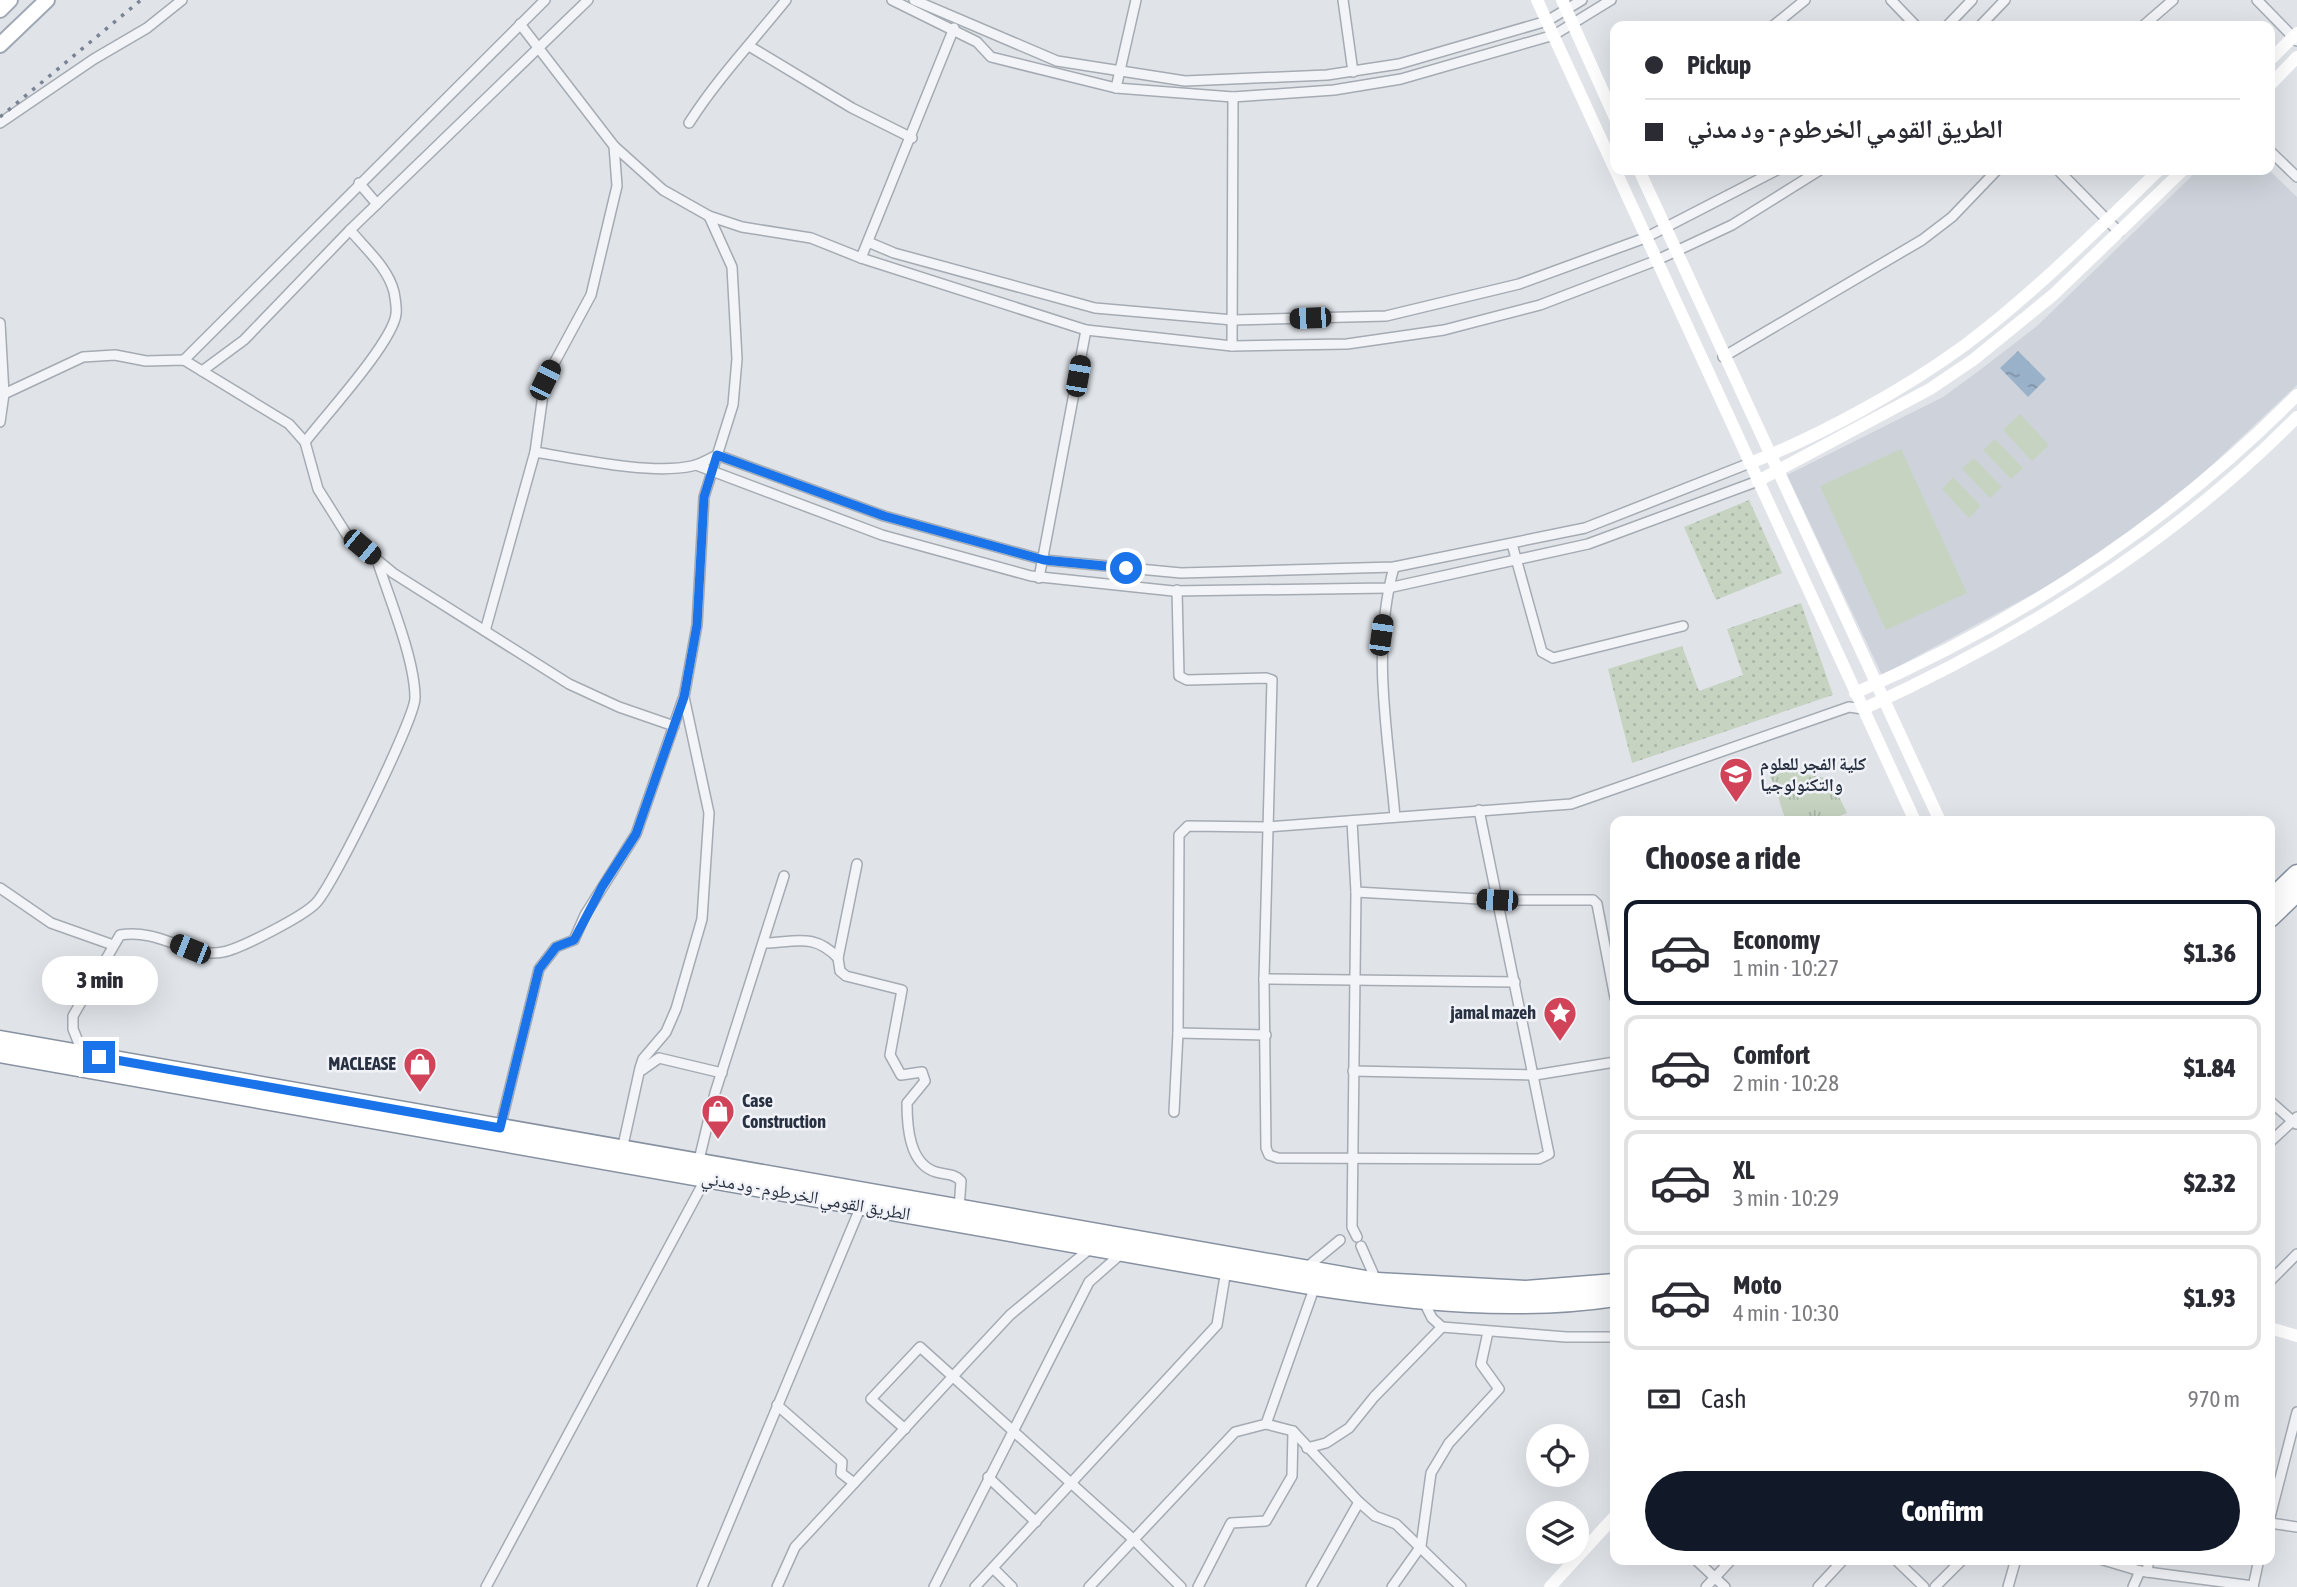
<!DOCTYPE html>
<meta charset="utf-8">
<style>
:root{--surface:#fff;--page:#f7f7f7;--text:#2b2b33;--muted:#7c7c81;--line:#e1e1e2;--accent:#111827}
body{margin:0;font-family:"Asap Condensed","Noto Naskh Arabic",sans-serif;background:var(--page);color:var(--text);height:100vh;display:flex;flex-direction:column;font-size:26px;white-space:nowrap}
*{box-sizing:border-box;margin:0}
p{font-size:23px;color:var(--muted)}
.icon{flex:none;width:38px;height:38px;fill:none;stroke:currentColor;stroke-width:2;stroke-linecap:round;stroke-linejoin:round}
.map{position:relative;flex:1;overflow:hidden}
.drawer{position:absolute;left:1610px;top:816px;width:665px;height:749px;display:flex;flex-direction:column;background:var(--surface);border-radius:14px;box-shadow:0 7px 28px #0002}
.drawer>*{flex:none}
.hud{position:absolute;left:1610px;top:21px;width:665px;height:154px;border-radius:14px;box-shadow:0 7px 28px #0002;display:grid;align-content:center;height:154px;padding:0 35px;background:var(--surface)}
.controls{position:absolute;left:1526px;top:1424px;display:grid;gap:14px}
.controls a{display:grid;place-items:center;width:63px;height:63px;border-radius:50%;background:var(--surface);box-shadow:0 7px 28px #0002;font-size:35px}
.end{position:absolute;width:32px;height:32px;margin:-16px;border:9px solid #1a73e8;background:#fff;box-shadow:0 0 0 4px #fff}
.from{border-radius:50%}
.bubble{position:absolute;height:49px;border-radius:24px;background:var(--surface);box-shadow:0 7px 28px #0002;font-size:23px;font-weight:800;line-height:49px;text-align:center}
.car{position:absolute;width:21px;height:42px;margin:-21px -10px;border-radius:9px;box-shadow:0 0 5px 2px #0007;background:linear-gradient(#222 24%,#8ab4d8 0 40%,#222 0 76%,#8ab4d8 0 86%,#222 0)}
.hud b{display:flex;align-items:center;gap:24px;height:66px;font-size:26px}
.hud b+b{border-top:2px solid var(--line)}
.hud i{width:18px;height:18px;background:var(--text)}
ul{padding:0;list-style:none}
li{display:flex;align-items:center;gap:21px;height:105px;margin:0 14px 10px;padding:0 21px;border:4px solid var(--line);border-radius:14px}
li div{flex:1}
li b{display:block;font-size:26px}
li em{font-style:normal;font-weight:800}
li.current{border-color:var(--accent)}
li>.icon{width:63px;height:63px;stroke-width:1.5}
h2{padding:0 35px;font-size:32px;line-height:84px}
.pay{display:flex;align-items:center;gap:18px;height:77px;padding:0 35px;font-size:26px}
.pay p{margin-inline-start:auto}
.button{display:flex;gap:14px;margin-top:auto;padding:14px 35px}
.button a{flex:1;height:80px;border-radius:42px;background:var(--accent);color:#fff;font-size:28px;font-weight:800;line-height:80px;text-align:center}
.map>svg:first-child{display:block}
</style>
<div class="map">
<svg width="2297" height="1587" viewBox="0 0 2297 1587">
<defs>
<pattern id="grass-tufts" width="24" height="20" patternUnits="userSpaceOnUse" patternTransform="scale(1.75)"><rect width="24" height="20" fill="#c6d3c1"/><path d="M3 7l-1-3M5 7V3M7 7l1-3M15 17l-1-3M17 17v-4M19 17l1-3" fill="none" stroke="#aab6a7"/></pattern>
<pattern id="park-dots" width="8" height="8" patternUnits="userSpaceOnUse" patternTransform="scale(1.75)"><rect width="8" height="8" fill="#c6d3c1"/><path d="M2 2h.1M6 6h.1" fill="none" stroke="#aab6a7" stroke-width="1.8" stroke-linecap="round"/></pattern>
<pattern id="water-ripples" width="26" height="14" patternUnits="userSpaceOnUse" patternTransform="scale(1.75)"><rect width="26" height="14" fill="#9ab1ca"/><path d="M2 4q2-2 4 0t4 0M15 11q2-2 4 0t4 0" fill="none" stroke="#7e91a6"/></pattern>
</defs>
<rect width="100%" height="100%" fill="#e0e4e9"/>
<!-- built -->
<polygon fill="#ced3db" points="2198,170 2269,170 2297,197 2297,385 2181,494 2085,566 1882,675 1787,475 1943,397 1976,373 2037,326"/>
<!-- grass -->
<path fill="url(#grass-tufts)" d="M1797 766 1809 775 1830 779 1847 813 1828 821H1787C1778 804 1780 793 1770 777Z"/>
<!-- park -->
<g fill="url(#park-dots)">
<polygon points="1749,500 1782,573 1716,600 1684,527"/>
<polygon points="1801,603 1833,695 1632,763 1608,669 1682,646 1699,691 1743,675 1727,629"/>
</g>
<!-- garden -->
<g fill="#c6d3c1">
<polygon points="2020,414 2049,445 2032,461 2003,430"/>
<polygon points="1995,439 2023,468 2011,479 1983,450"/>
<polygon points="1901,449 1967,593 1886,630 1820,486"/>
<polygon points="1974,458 2002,487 1990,498 1962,469"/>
<polygon points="1953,477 1981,506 1969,518 1942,489"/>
</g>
<!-- water -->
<polygon fill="url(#water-ripples)" points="2018,351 2046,379 2028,397 2000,368"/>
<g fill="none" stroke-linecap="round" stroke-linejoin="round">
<defs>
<g id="street">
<polyline points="892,0 977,42 991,57 1116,88 1233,97 1334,90 1401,79 1554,35 1611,0"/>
<polyline points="914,0 1057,61 1185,81 1327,75 1399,64 1547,21 1582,0"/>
<polyline points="1343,0 1353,72"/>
<polyline points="1891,0 1916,26"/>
<polyline points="2257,0 2297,41"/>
<polyline points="520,24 614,146 663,190 709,216 742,227 811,238 861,258 1086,330 1232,346 1347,344 1444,330 1540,305 1655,261 1732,225 1820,170"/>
<polyline points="1773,26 1805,0"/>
<polyline points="1947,26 1972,0"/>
<polyline points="1980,26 2005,0"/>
<polyline points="2143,26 2173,0"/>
<polyline points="749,46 852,108 912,138"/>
<polyline points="1116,88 1136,0"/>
<polyline points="0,123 94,59 147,28 182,0"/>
<path d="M689 123C717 79 753 41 786 0"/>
<polyline points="2270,151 2297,177"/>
<polyline points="2058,170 2119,232"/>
<polyline points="359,183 377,204"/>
<polyline points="868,242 894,253 1095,308 1233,320 1386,316 1519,284 1645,238 1777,170"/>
<polyline points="861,258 954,28"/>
<polyline points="0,323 4,394 0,422"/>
<polyline points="1232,346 1233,97"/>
<polyline points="1723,357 1922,240 1952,217 1997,170"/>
<polyline points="184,360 545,0"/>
<polyline points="202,371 244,340 350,230 588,0"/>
<polyline points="4,394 83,357 115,355 146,361 184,360 289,424 305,442 318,489 347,535 393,573 569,684 619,707 674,726"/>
<path d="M305 442C324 417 393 342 396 314 397 308 395 298 394 292 388 268 366 249 350 230"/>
<path d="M535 452C578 459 651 475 692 466 701 464 709 459 717 455L884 516 1044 560 1181 573 1394 567 1585 528 1750 463"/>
<polyline points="696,465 882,535 1031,576 1173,591 1388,588 1588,544 1758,481"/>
<polyline points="1512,544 1542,652 1553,658 1683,626"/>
<path d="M1394 567C1371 651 1388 733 1395 817"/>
<polyline points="1039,578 1086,330"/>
<polyline points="1177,590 1179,676 1187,680 1266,678 1272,680 1264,979 1266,1148 1269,1155 1278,1158 1539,1159 1549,1154 1479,810"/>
<polyline points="485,631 535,452 545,380 591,295 617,186 614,146"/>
<polyline points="1352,821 1356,892 1352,1227 1357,1237"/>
<path d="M857 864 838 958 840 971 846 976 902 990 890 1055 901 1075 922 1072 925 1081 907 1103C907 1126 909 1164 936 1172 945 1175 954 1173 961 1181L959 1209"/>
<polyline points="0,888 51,923 113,945"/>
<polyline points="1356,892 1497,900 1593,900 1597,904 1615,998"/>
<path d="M764 943C797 942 814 933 838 958"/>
<polyline points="1264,979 1515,982"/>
<polyline points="1178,1033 1266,1035"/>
<path d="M83 1054 73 1029V1016L120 935C161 928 189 959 223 952 240 949 304 916 316 903 333 886 415 718 415 698 415 659 389 598 377 560"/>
<polyline points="642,1070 659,1058 722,1073"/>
<polyline points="1353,1071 1535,1075 1615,1062"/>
<polyline points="2270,1101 2296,1124"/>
<polyline points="1174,1112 1178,1033 1179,835 1188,826 1267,827 1571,804 1849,707 1863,709"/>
<polyline points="500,1128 539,969 556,947 574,940 585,915 636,834 683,699"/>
<polyline points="2270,1142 2297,1117"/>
<polyline points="622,1150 640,1068 643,1059 666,1032 676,1009 702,919 709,813 684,697 697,625 704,497 733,405 737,359 732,267 709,216"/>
<polyline points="698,1164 715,1093 784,876"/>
<polyline points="1361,1246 1376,1280"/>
<polyline points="1306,1268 1340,1240"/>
<polyline points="2270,1281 2297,1254"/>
<polyline points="1423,1300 1432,1318 1442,1327 1566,1337 1615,1337"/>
<polyline points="777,1405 842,1462 841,1473 854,1483"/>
<polyline points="1266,1424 1293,1431 1359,1502 1375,1516 1396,1524 1461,1587"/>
<polyline points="905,1429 871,1399 920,1347 1133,1539 1181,1587"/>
<polyline points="1307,1448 1326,1443 1349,1428 1374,1397 1442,1327"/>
<polyline points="988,1477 1036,1522"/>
<polyline points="2270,1517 2297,1412"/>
<polyline points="2270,1523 2297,1527"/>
<polyline points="1695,1559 1725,1587"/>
<polyline points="1895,1559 1924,1587"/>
<polyline points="2100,1559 2140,1571"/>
<polyline points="993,1568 1012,1587"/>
<polyline points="2147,1572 2253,1586"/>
<polyline points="486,1587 706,1178"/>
<polyline points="702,1587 861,1206"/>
<polyline points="777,1587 795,1547 969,1359 1010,1315 1092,1247"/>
<polyline points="934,1587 1089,1282 1122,1253"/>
<polyline points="975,1587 1217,1325 1226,1270"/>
<polyline points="1089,1587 1235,1432 1266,1424 1315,1286"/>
<polyline points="1198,1587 1231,1523 1266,1521 1292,1476 1293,1431"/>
<polyline points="1311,1587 1359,1502"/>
<polyline points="1392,1587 1421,1546 1431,1473 1449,1443 1499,1389 1481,1364 1488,1332"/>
<polyline points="1706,1587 1732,1559"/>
<polyline points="1818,1587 1844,1559"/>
<polyline points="1935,1587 1963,1559"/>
<polyline points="2008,1587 2016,1559"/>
<polyline points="2133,1587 2140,1571 2147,1572 2149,1559"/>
<polyline points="2253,1587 2259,1559"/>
</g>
<g id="primary">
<polyline points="0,10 10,0"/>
<polyline points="0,45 47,0"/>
</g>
<g id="highway">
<polyline points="2270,900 2297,874"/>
<polyline points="2270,918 2297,892"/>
<polyline points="0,1040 1377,1282 1526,1290 1615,1283"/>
<path d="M0 1053 1315 1286C1414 1301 1515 1312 1615 1297"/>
</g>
</defs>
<!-- street casing -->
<use href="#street" stroke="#a5abb3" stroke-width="12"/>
<!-- primary casing -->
<use href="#primary" stroke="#9fa8b5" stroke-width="18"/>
<!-- highway casing -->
<use href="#highway" stroke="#8791a0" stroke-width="21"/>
<!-- street -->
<use href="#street" stroke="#f3f4f7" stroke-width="9"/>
<!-- secondary -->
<g stroke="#fff" stroke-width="12">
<polyline points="1537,0 1915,821"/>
<polyline points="1562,0 1615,118"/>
<polyline points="2270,60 2297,33"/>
<polyline points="2270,85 2297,57"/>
<polyline points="1639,170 1940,821"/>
<path d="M1750 463C1820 436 1905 389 1965 345 2035 292 2097 230 2159 170"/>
<polyline points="1758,481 1930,389 1973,360 2053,295 2183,170"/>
<path d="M1855 693C2021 621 2170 523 2297 395"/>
<path d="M1863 709C2023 636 2173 543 2297 417"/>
<polyline points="2270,1328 2297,1336"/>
<polyline points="1550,1587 1615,1516"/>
</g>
<!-- primary -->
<use href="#primary" stroke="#fff" stroke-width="14"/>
<!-- highway -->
<use href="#highway" stroke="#fff" stroke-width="18"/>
<!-- rail -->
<polyline stroke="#798393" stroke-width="3.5" stroke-dasharray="3.5 7" stroke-linecap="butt" points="0,117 141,0"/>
</g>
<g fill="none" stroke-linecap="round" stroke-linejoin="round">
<!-- route -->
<polyline stroke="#1a73e8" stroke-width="9" points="99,1057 500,1128 539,969 556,947 574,940 602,887 636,834 684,697 697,625 704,497 717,455 884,516 1044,560 1126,568"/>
</g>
<!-- icons -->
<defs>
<symbol id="university-pin" viewBox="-11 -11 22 30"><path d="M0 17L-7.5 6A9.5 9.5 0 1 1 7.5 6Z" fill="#d04359" stroke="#f0f2f7"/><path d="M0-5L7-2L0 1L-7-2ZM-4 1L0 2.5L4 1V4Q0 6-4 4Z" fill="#fff"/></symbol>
<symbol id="sight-pin" viewBox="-11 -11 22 30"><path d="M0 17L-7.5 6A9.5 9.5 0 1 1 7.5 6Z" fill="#d04359" stroke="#f0f2f7"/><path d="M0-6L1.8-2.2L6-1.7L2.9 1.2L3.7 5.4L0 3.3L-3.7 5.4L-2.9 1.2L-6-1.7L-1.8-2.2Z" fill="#fff"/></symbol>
<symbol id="shop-pin" viewBox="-11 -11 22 30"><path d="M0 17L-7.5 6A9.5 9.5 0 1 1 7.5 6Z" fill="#d04359" stroke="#f0f2f7"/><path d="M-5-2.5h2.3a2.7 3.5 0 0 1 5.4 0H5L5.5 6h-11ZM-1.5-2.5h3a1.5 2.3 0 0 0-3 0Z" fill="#fff"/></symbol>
</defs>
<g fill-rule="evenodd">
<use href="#university-pin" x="1717" y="755" width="38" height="52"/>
<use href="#sight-pin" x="1541" y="994" width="38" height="52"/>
<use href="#shop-pin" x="401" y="1045" width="38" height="52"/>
<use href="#shop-pin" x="699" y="1092" width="38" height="52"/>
</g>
<g text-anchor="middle" stroke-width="5" stroke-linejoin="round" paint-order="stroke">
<!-- poi labels -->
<g font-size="18" font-weight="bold" fill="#283141" stroke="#f0f2f7" text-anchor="start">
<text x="1760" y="770">كلية الفجر للعلوم<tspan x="1760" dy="21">والتكنولوجيا</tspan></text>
<text x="1536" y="1019" text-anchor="end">jamal mazeh</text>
<text x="396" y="1070" text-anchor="end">MACLEASE</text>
<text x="742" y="1107">Case<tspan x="742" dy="21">Construction</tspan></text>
</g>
<!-- street labels -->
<g font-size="18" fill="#283141" stroke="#f0f2f7">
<text transform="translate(806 1196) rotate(10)" y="6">الطريق القومي الخرطوم - ود مدني</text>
</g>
</g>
</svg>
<div class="controls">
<a><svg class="icon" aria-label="locate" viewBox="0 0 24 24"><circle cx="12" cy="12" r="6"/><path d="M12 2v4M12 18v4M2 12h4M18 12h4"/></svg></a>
<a><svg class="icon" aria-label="layers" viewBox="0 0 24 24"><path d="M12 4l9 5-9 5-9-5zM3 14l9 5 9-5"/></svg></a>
</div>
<i class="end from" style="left:1126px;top:568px"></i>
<i class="end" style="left:99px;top:1057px"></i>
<div class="bubble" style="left:42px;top:956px;width:116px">3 min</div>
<i class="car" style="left:1310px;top:318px;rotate:268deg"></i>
<i class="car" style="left:1078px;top:376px;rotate:10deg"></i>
<i class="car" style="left:545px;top:380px;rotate:26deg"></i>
<i class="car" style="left:362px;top:547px;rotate:130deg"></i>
<i class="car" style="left:1381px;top:635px;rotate:8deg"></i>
<i class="car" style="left:1497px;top:900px;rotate:273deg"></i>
<i class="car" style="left:190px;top:949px;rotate:292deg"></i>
<div class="hud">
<b><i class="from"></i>Pickup</b>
<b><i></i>الطريق القومي الخرطوم - ود مدني</b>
</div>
<section class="drawer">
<h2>Choose a ride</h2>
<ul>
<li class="current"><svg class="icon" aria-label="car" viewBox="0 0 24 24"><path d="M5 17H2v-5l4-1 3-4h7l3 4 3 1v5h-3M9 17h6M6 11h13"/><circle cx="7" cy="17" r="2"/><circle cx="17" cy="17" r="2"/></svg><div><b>Economy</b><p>1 min · 10:27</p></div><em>$1.36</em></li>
<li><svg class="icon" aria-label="car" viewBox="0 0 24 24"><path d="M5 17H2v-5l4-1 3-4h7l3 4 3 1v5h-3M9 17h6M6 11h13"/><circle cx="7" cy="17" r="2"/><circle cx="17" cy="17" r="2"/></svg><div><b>Comfort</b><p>2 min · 10:28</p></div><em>$1.84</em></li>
<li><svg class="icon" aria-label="car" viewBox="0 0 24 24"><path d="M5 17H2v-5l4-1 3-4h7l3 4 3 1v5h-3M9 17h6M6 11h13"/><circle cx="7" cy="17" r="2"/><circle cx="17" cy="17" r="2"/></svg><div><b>XL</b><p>3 min · 10:29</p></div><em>$2.32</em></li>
<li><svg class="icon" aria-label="car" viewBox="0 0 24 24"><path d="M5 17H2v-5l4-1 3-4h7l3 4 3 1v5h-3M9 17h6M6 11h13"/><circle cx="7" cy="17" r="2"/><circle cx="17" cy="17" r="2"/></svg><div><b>Moto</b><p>4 min · 10:30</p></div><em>$1.93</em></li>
</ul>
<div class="pay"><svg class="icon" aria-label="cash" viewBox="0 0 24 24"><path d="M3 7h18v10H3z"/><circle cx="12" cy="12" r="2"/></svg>Cash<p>970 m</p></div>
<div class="button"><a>Confirm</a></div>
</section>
</div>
